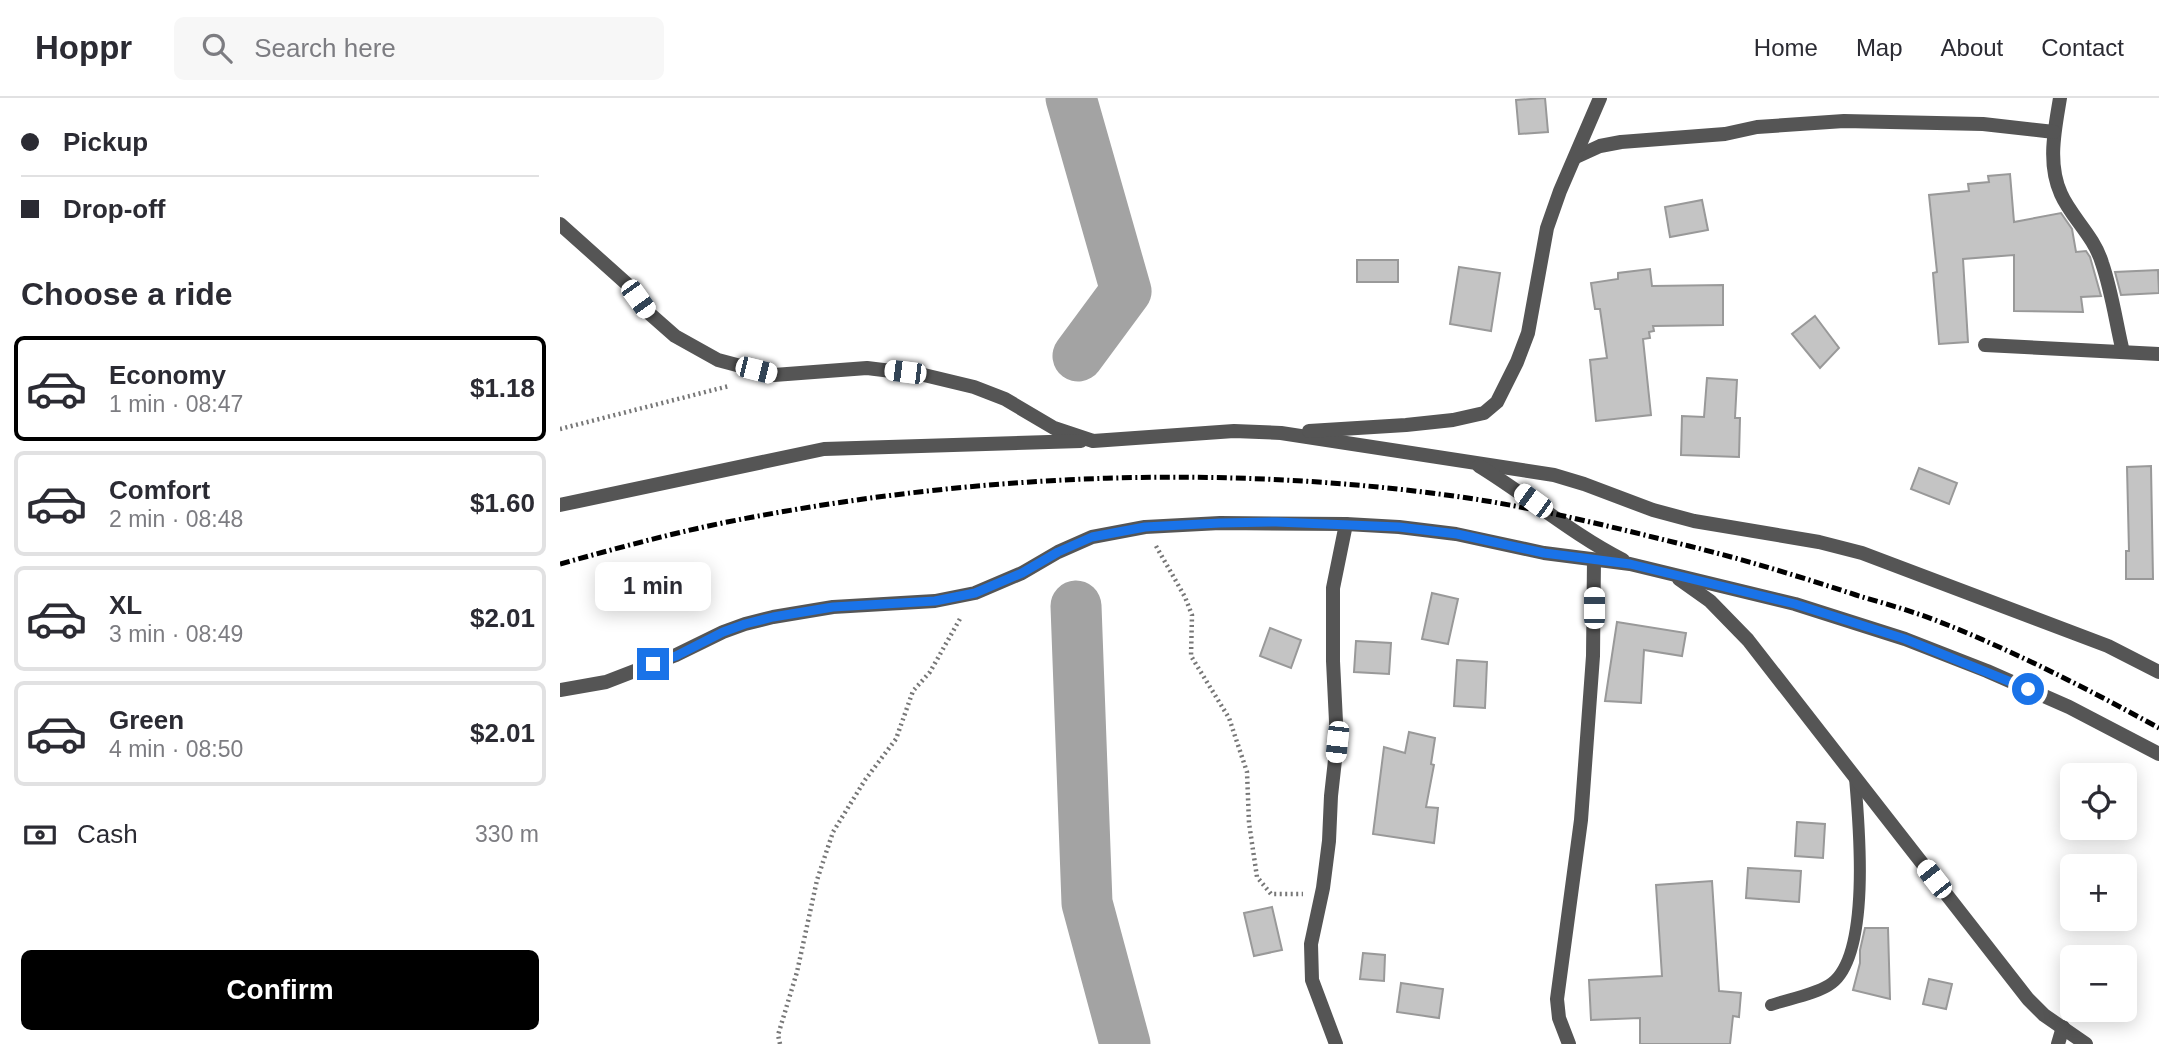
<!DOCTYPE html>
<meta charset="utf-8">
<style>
:root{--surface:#fff;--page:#f7f7f7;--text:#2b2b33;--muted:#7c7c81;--line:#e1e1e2;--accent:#000}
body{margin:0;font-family:Arial,sans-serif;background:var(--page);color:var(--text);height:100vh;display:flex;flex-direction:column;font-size:26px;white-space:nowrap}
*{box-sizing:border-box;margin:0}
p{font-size:23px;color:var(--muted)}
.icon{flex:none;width:38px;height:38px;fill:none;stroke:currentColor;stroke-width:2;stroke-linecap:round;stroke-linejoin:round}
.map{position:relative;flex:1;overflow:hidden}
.drawer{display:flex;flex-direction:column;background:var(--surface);width:560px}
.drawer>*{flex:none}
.banner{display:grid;align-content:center;height:154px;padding:0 21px;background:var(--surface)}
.fabs{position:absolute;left:1500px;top:665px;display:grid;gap:14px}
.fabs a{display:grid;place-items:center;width:77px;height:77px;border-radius:10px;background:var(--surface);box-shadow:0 4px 18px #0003;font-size:35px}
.end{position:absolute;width:32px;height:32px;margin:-16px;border:9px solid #1a73e8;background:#fff;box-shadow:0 0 0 4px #fff}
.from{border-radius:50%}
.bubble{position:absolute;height:49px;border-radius:10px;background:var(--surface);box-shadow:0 4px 18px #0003;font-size:23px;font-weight:700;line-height:49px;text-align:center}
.car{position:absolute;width:21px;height:42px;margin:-21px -10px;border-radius:9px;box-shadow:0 0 5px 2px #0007;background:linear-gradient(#fff 24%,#345 0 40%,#fff 0 76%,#345 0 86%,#fff 0)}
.banner b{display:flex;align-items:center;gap:24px;height:66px;font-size:26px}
.banner b+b{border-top:2px solid var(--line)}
.banner i{width:18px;height:18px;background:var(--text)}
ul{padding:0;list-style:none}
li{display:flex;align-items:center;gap:21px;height:105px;margin:0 14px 10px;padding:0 7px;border:4px solid var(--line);border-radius:10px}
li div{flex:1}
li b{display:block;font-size:26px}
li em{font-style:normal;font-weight:700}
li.selected{border-color:var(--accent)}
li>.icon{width:63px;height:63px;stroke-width:1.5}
h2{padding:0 21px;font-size:32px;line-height:84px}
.pay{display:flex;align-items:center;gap:18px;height:77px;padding:0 21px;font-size:26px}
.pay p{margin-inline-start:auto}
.action{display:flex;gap:14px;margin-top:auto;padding:14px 21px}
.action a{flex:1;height:80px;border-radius:10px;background:var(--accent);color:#fff;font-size:28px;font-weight:700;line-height:80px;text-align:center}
header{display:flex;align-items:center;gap:42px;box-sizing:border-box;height:98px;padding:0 35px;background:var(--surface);border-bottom:2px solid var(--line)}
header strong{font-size:33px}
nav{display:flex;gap:38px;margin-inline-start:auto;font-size:24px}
.search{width:490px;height:63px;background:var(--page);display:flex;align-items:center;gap:18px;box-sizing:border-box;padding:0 24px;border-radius:10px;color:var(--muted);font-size:26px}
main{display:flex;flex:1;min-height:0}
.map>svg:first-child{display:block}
</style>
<header>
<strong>Hoppr</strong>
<div class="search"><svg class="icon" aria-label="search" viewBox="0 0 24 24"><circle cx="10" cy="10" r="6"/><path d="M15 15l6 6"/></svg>Search here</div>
<nav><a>Home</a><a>Map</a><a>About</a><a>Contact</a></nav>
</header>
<main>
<section class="drawer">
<div class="banner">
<b><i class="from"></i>Pickup</b>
<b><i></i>Drop-off</b>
</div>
<h2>Choose a ride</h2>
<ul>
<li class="selected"><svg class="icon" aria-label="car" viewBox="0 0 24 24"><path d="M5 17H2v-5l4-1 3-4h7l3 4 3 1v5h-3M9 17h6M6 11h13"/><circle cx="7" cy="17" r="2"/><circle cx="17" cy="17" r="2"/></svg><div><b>Economy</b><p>1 min · 08:47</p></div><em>$1.18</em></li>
<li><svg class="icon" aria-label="car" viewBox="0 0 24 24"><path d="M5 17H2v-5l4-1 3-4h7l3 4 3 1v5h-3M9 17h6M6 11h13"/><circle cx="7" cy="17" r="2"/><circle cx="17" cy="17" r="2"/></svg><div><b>Comfort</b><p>2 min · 08:48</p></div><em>$1.60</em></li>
<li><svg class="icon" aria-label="car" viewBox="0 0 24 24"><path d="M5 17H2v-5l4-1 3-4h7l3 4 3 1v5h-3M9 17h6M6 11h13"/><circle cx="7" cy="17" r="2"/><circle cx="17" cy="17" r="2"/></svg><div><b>XL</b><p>3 min · 08:49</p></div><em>$2.01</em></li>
<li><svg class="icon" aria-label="car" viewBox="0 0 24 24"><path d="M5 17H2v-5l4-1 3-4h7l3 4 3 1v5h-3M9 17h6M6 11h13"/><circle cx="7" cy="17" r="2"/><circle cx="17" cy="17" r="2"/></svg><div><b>Green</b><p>4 min · 08:50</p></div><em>$2.01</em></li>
</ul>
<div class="pay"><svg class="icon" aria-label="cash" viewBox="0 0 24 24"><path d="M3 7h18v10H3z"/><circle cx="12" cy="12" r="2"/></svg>Cash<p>330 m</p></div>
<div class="action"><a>Confirm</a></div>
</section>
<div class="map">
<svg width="1599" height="946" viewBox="0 0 1599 946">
<rect width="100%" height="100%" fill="#fff"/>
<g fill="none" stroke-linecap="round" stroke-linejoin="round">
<!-- river -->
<g stroke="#a3a3a3" stroke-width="51">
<polyline points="511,0 566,193 518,258"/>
<polyline points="516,508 527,805 565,946"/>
</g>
</g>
<!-- building -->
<g fill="#c4c4c4" stroke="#999" stroke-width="2">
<polygon points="985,0 988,34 959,36 956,2"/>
<polygon points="1450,76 1454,124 1501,115 1512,131 1516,154 1526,153 1530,159 1541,198 1521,199 1523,214 1454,213 1454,157 1403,161 1408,244 1379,246 1373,175 1377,174 1369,97 1409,93 1408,86 1429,84 1428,78"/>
<polygon points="1142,102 1148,132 1110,139 1105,109"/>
<rect x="797" y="162" width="41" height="22"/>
<polygon points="899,169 940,175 931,233 890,226"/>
<polygon points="1090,171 1092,188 1163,187 1163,227 1093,228 1094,233 1089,234 1090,240 1083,241 1091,317 1036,323 1030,262 1047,260 1040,211 1035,211 1031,185 1058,181 1058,175"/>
<polygon points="1598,172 1599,195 1561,197 1555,174"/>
<polygon points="1255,218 1279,250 1260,270 1232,236"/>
<polygon points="1147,280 1177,282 1175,320 1180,320 1179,359 1121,357 1122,318 1144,319"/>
<polygon points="1591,368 1593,481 1566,481 1566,453 1569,453 1567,369"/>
<polygon points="1359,370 1397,385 1389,406 1351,391"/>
<polygon points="872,495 898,501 888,546 862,541"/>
<polygon points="1057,524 1126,535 1122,558 1084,552 1081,605 1045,603"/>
<polygon points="710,530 741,542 731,570 700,558"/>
<polygon points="796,543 831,545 829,576 794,574"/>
<polygon points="897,562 927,564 925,610 894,608"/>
<polygon points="849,634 875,640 871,666 874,667 866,709 878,710 874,745 813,736 824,649 845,655"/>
<polygon points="1237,724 1265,726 1263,760 1235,758"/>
<polygon points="1188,770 1241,773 1239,804 1186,800"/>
<polygon points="1152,783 1159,893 1181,895 1179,919 1173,918 1170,946 1080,946 1080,920 1031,922 1029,882 1102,878 1096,787"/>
<polygon points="712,809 722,852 694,858 684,815"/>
<polygon points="1305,830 1328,830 1330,901 1293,892 1300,865 1300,852"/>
<polygon points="803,855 825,857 824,883 800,881"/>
<polygon points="1369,881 1392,886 1386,911 1363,906"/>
<polygon points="841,885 883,891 879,920 837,914"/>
</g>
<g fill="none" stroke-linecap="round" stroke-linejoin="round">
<!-- path -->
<g stroke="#777" stroke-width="4.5" stroke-dasharray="2 3.5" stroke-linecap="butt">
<polyline points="0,331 169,288"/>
<polyline points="596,448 625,499 632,517 631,558 669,620 687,674 689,725 697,779 711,796 743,796"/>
<polyline points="220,946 218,937 237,874 257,782 273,734 305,682 336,641 353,593 370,574 401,519"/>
</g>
<!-- service -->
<path stroke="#555" stroke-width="12" d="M1211 907C1228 901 1258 896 1272 885 1311 855 1299 726 1295 680"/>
<!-- minor -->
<g stroke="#555" stroke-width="14">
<path d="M1500 0C1495 31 1487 65 1501 96 1511 119 1534 138 1542 165 1552 194 1556 225 1563 254"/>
<polyline points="1016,59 1040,48 1061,44 1165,36 1197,29 1284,23 1423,26 1494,34"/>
<polyline points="0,126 67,186 90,216 115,238 158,262 214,277 307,270 364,277 414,289 445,301 494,330 533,343 674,333 721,335 994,377 1024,386 1093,412 1134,423 1259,444 1302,455 1548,548 1599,574"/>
<polyline points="1425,247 1599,256"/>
<polyline points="749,333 846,327 893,322 924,315 937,304 957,264 968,235 987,130 1000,93 1040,0"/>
<path d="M919 368C968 398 1012 436 1063 462"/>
<polyline points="0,407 264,351 521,343"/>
<polyline points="1119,481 1150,503 1188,542 1468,901 1484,917 1526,946"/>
<polyline points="0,592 46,584 116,557 163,534 185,526 213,519 273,509 375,503 415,495 462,475 498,454 532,439 585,429 660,425 786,426 839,429 896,436 984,455 1070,466 1235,506 1345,541 1427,573 1509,609 1599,656"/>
<polyline points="776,946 752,882 751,846 763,790 769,743 771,698 777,644 773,563 773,490 786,426"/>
<polyline points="1009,946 999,920 997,901 1021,722 1033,558 1034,462"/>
<polyline points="1498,946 1503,929"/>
</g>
<!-- rail -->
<path stroke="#000" stroke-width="5" stroke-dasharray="10 3.5 2 3.5" stroke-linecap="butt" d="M0 466C64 448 128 431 193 419 423 376 662 366 894 398 974 409 1052 429 1129 448 1186 462 1241 479 1296 497 1322 505 1349 512 1375 522 1452 552 1526 590 1599 630"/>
</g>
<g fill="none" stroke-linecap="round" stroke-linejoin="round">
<!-- route -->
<polyline stroke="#1a73e8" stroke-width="9" points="93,566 116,558 163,534 185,526 213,519 273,509 375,503 415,495 462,475 498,454 532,439 585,429 660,425 716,424 839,429 897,436 984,455 1070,466 1235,506 1345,541 1468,591"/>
</g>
</svg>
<div class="fabs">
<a><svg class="icon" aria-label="locate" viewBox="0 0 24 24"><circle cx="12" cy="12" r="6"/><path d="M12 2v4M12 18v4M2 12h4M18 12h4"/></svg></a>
<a>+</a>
<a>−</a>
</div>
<i class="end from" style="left:1468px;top:591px"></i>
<i class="end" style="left:93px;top:566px"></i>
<div class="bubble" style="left:35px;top:464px;width:116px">1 min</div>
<i class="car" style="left:78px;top:201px;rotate:144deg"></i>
<i class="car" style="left:196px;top:272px;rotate:104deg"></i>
<i class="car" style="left:345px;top:274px;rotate:277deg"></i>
<i class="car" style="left:973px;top:403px;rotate:306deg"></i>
<i class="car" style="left:1034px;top:510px;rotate:0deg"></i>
<i class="car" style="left:777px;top:644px;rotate:186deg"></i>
<i class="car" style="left:1374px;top:781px;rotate:322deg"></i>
</div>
</main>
